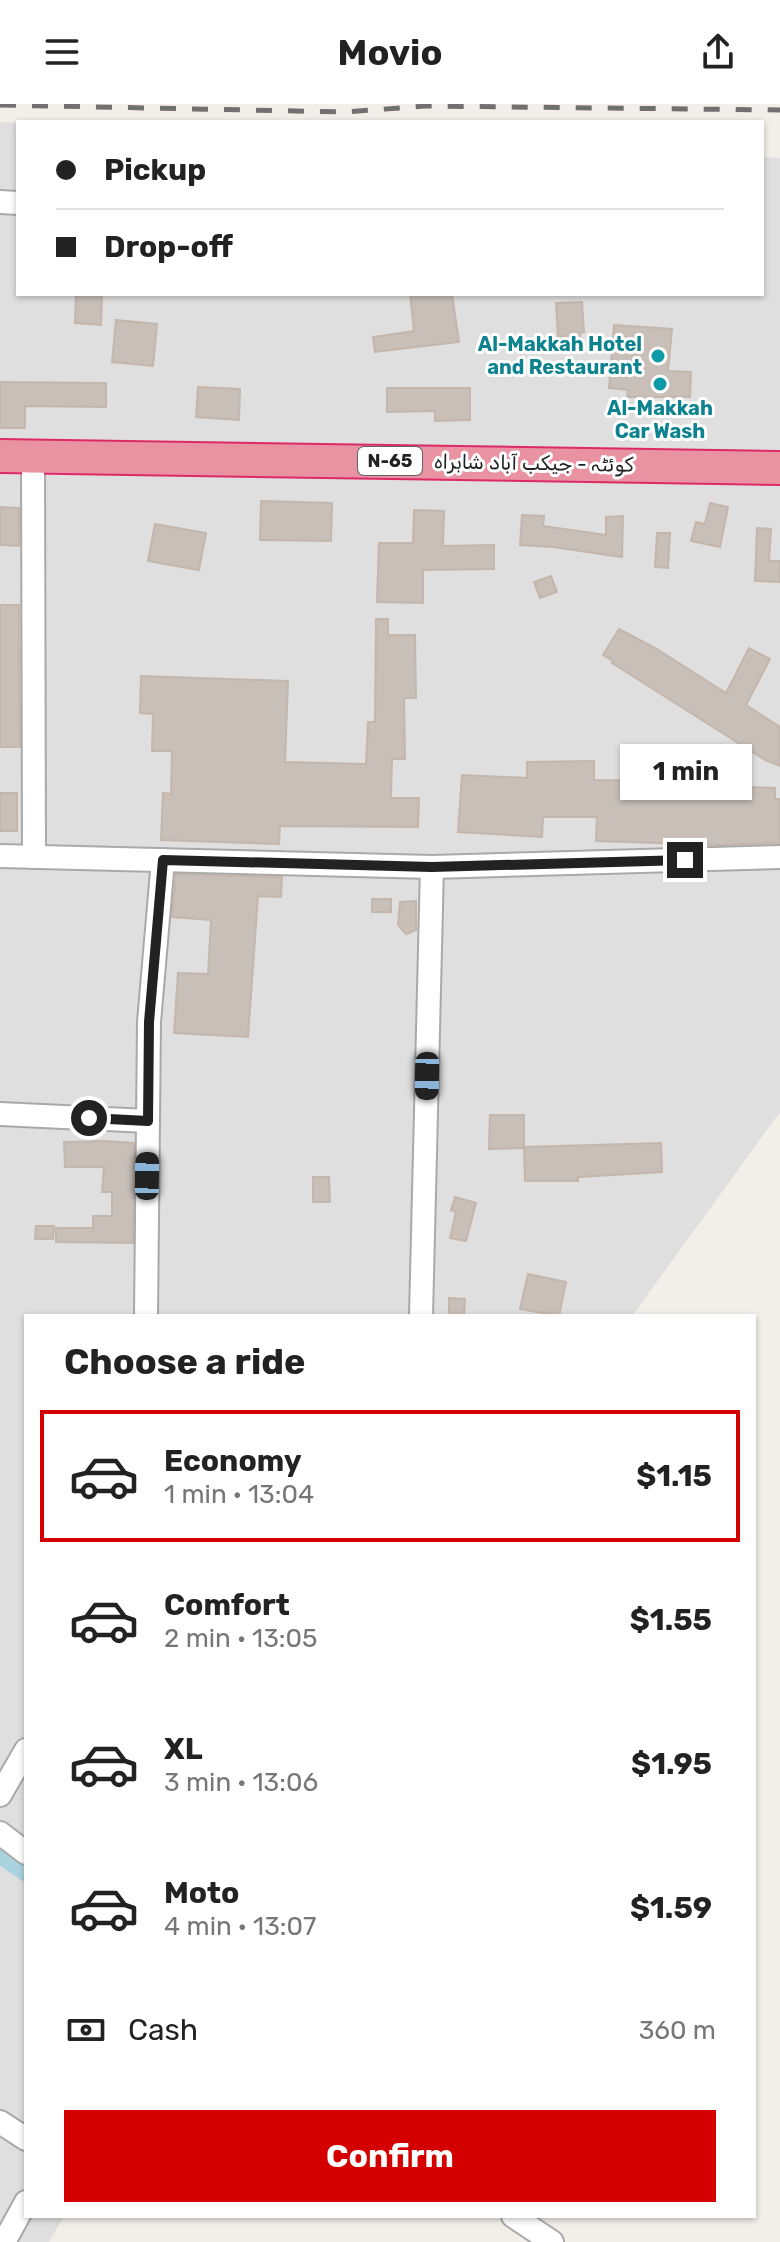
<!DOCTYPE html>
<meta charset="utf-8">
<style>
:root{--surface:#fff;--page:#f6f6f6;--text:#222;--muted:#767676;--line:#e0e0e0;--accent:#d40000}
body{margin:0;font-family:Rubik,"Noto Sans Arabic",sans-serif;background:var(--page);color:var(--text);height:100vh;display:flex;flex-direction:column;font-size:30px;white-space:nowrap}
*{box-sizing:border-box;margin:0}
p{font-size:26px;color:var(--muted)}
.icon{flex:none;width:44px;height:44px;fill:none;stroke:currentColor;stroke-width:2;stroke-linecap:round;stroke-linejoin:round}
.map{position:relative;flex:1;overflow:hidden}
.side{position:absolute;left:24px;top:1210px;width:732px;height:904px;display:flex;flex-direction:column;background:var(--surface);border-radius:0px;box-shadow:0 2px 6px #0004}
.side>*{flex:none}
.top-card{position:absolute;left:16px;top:16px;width:748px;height:176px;border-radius:0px;box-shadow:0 2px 6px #0004;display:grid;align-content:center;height:176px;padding:0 40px;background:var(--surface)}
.end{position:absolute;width:36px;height:36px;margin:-18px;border:10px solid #222;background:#fff;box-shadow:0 0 0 4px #fff}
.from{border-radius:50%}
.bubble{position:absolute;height:56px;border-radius:0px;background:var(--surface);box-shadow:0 2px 6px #0004;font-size:26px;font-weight:700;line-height:56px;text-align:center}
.car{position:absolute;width:24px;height:48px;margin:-24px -12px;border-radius:10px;box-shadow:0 0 6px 2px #0007;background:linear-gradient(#222 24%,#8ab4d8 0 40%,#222 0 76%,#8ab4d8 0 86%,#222 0)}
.top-card b{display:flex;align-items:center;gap:28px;height:76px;font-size:30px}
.top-card b+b{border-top:2px solid var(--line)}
.top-card i{width:20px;height:20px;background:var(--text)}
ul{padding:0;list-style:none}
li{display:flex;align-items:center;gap:24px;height:132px;margin:0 16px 12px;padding:0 24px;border:4px solid transparent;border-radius:0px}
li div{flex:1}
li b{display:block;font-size:30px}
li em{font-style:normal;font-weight:700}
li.current{border-color:var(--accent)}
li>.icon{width:72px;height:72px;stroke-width:1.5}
h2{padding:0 40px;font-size:36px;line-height:96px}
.pay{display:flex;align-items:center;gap:20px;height:88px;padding:0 40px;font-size:30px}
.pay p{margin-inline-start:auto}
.action{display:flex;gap:16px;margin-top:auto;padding:16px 40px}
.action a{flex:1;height:92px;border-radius:0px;background:var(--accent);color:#fff;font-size:32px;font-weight:700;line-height:92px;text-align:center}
header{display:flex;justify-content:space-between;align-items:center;height:104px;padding:0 40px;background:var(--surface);font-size:36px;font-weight:700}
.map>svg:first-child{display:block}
</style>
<header><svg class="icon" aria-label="menu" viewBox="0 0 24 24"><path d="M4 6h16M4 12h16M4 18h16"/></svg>Movio<svg class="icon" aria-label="share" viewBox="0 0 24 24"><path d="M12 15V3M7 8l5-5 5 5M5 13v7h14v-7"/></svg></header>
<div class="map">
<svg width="780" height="2138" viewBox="0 0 780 2138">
<rect width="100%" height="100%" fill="#f2efe9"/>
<!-- residential -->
<polygon fill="#e0dfdf" points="0,18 18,19 18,190 762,190 762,53 780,54 780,1008 632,1212 26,1212 26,2112 64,2112 49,2138 0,2138"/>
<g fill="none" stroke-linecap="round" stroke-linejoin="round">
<!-- canal -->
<polyline stroke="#aad3df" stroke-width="16" points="0,1752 26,1770"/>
</g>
<!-- building -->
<g fill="#c7bfb8" stroke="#c4b6ab" stroke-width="2">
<polygon points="76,190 102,190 101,221 75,219"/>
<polygon points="410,190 452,190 459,238 375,248 373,233 414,227"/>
<polygon points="582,198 584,228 580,229 581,243 565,244 564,232 558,233 556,199"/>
<polygon points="116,216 157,220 153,262 112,258"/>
<polygon points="614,221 672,225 668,267 691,268 690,293 627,293 628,286 609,284"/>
<polygon points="0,278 106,279 106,303 25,302 25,324 0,324"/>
<polygon points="198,283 240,285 239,316 196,313"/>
<polygon points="387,284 470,284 470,316 435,317 435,307 387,308"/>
<polygon points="261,397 332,399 331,437 260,436"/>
<polygon points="710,399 728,403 720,443 691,437 696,418 705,420"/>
<polygon points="0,403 19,404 19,442 0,441"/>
<polygon points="414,406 444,407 443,442 494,441 494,465 423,466 423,499 377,498 379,439 413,439"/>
<polygon points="522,411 544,412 543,422 606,431 606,413 623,412 622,453 553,443 520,441"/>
<polygon points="155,420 206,429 199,466 148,457"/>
<polygon points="757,424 771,425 769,457 780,457 780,478 755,477"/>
<polygon points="657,429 670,429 668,464 655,463"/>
<polygon points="551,472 557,488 540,494 534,478"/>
<polygon points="0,501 19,501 20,643 0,643"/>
<polygon points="376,515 388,515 388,531 415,531 416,594 404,594 405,655 392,655 391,694 419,694 418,723 280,722 279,740 161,736 163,689 171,690 172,647 152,647 153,610 140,609 141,572 288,577 285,658 366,660 368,618 375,618"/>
<polygon points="619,525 657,545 726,589 749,544 770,555 746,601 780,623 780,662 765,656 612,559 613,557 603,551"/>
<polygon points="594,657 594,676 653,677 653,679 721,682 723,659 748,661 746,683 775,684 775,695 780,695 780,739 719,741 596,737 597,713 543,713 542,733 458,728 462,671 527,674 527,658"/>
<rect x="0" y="689" width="17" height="38"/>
<polygon points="176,770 282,773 281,793 258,792 248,933 174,929 178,869 208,870 211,816 172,813"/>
<rect x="372" y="795" width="19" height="13"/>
<polygon points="416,797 416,826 406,830 398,821 400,798"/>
<polygon points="490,1011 524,1011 524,1044 489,1045"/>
<polygon points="104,1037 134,1039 133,1139 56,1138 56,1124 93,1124 93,1112 112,1112 112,1088 102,1088 104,1063 65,1063 64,1038"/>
<polygon points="661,1039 662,1068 578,1073 578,1077 525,1077 524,1043"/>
<polygon points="313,1073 329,1073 330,1098 313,1098"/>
<polygon points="455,1093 476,1099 466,1137 450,1134 456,1108 451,1106"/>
<polygon points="36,1122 54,1122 53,1135 35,1135"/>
<polygon points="528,1170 566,1178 559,1212 520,1205"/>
<polygon points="449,1194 465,1195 464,1212 449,1212"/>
</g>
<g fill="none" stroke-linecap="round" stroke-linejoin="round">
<defs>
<g id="minor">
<polyline points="0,98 18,99"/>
<polyline points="33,352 34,753"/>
<polyline points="0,752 432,763"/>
<polyline points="0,1010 148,1017"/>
<polyline points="146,1212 149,918 163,756"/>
<polyline points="421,1212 432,763 780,753"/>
<polyline points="0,1691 26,1646"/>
<polyline points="0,1729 26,1749"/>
<polyline points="0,2018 26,2035"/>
<polyline points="513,2112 552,2138"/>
<polyline points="4,2138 26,2098"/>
</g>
<polyline id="highway" points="0,352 780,364"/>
</defs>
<!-- minor casing -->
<use href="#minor" stroke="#a9a9a9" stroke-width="26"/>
<!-- highway casing -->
<use href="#highway" stroke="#dc2a67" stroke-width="36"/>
<!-- minor -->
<use href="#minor" stroke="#fff" stroke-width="22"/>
<!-- highway -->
<use href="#highway" stroke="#e892a2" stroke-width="32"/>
<!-- rail -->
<polyline stroke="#707070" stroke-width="5" stroke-dasharray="16 16" stroke-linecap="butt" points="0,1 346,8 425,2 780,6"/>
</g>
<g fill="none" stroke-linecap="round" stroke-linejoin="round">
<!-- route -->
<polyline stroke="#222" stroke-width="10" points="89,1014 148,1017 149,918 163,756 432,763 685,756"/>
</g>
<!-- markers -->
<g fill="#0f9aa8" stroke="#fff" stroke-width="3">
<circle cx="658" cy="252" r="8"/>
<circle cx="660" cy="280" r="8"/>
</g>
<g text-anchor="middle" stroke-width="6" stroke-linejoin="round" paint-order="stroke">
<!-- shield labels -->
<rect fill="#fff" stroke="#646464" stroke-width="2" x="358" y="343" width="64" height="28" rx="6"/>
<g font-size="18" font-weight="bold" fill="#222">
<text x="390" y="363">N-65</text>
</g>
<!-- culture labels -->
<g font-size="20" font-weight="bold" fill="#0d838f" stroke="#fff" text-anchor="end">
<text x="642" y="247">Al-Makkah Hotel<tspan x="642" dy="23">and Restaurant</tspan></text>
<text x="660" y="311" text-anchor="middle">Al-Makkah<tspan x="660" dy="23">Car Wash</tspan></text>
</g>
<!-- street labels -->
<g font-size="20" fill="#222" stroke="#fff">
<text transform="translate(534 359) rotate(1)" y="7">کوئٹہ - جیکب آباد شاہراہ</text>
</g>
</g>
</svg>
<i class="end from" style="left:89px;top:1014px"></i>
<i class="end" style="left:685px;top:756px"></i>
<div class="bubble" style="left:620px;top:640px;width:132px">1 min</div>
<i class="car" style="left:427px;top:972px;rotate:181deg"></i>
<i class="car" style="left:147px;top:1072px;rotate:1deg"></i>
<div class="top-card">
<b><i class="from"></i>Pickup</b>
<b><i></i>Drop-off</b>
</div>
<section class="side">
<h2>Choose a ride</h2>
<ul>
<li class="current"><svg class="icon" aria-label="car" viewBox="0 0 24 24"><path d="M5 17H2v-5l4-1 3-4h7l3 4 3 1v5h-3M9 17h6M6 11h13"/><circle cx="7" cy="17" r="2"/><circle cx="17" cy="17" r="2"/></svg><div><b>Economy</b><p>1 min · 13:04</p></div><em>$1.15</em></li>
<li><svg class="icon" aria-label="car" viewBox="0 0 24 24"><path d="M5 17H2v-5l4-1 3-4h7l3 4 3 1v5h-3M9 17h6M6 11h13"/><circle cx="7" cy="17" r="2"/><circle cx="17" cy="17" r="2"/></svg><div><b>Comfort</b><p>2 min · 13:05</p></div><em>$1.55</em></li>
<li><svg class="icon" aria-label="car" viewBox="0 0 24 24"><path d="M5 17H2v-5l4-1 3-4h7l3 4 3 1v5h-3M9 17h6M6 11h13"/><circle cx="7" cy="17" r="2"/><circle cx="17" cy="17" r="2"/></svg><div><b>XL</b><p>3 min · 13:06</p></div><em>$1.95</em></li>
<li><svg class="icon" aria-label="car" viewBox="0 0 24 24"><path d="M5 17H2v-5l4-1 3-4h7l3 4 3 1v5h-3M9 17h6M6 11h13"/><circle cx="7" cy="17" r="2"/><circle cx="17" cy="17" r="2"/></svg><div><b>Moto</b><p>4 min · 13:07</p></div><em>$1.59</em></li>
</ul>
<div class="pay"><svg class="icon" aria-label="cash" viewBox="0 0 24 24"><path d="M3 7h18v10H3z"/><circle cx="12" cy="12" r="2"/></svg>Cash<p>360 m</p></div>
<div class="action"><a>Confirm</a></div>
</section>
</div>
